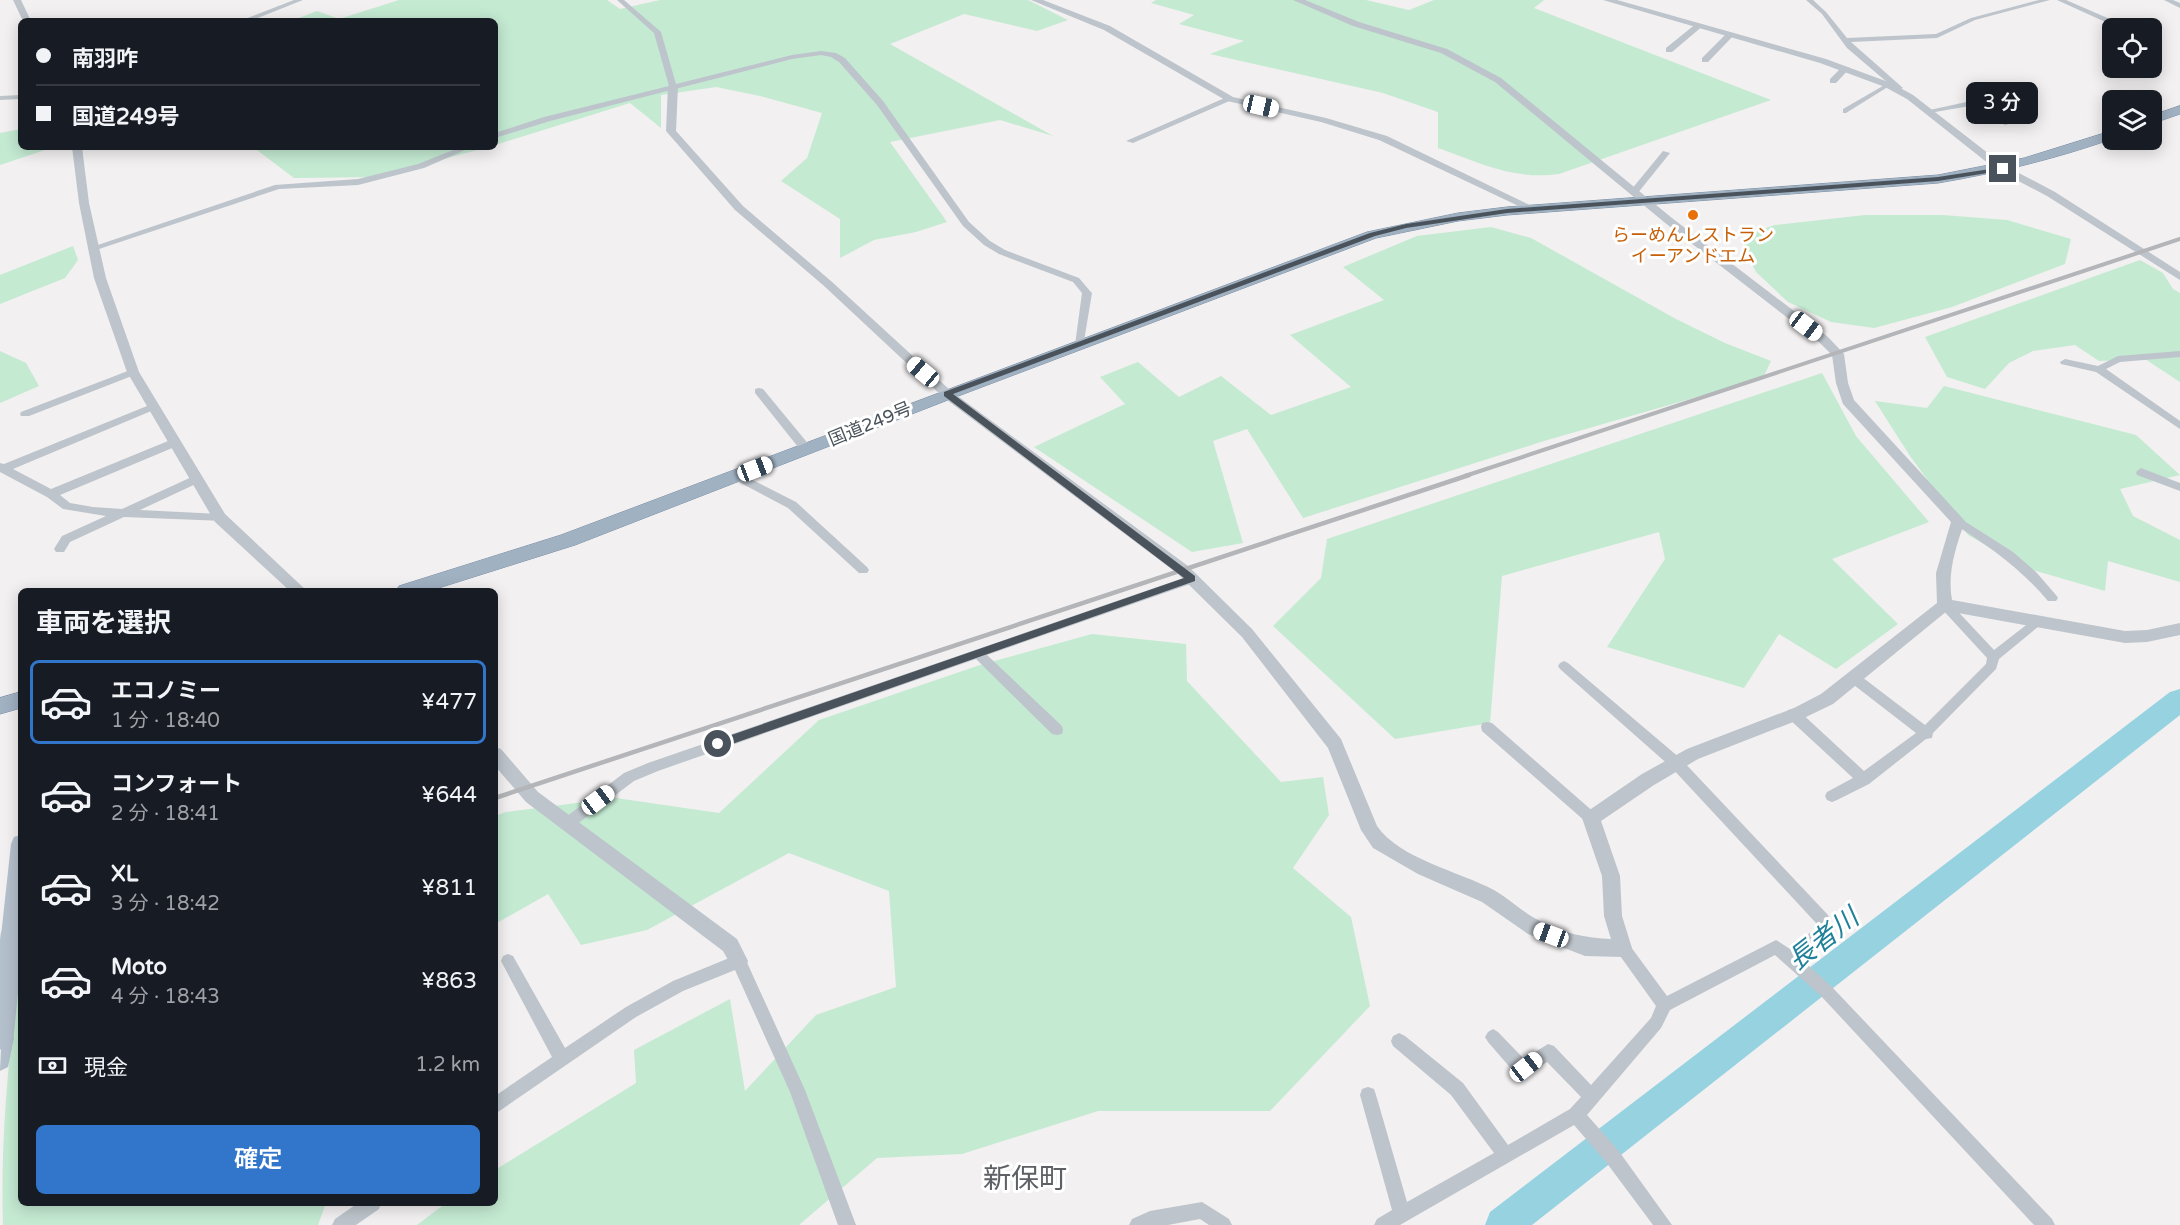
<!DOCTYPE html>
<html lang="ja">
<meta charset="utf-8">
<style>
:root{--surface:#171b24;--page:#20242c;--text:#f1f3f6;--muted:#9ea1a6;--line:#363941;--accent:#3176cb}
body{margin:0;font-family:"Varela Round","Noto Sans JP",sans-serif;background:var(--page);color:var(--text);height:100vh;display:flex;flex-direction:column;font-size:22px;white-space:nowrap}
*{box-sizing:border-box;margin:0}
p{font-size:20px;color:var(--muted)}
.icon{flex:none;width:33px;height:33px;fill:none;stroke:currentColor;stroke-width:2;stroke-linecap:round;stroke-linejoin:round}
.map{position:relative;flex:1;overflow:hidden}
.drawer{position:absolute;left:18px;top:588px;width:480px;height:618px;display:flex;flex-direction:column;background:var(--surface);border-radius:9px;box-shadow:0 3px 15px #0003}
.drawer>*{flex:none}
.hud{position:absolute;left:18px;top:18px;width:480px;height:132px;border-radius:9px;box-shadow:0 3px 15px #0003;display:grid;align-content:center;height:132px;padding:0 18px;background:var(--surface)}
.buttons{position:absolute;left:2102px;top:18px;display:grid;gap:12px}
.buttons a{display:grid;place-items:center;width:60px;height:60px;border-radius:9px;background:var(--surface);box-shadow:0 3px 15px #0003;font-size:30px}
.end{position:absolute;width:27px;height:27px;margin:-14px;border:8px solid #4a535b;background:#fff;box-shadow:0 0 0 3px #fff}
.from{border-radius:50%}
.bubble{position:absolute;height:42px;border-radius:9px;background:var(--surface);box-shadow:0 3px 15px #0003;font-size:20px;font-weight:600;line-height:42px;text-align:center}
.car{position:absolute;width:18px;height:36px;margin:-18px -9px;border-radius:8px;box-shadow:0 0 4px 2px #0007;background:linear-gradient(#fff 24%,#345 0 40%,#fff 0 76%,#345 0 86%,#fff 0)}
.hud b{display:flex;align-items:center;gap:21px;height:57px;font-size:22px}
.hud b+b{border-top:2px solid var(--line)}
.hud i{width:15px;height:15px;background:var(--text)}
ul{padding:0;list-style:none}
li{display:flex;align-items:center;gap:18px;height:84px;margin:0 12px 9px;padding:0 6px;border:3px solid transparent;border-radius:9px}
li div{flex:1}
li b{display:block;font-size:22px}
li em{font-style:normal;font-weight:600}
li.current{border-color:var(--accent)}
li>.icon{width:54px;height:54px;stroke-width:1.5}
h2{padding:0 18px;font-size:27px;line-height:72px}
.pay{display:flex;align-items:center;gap:15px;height:66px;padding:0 18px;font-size:22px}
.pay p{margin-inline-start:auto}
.cta{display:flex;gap:12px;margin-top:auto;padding:12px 18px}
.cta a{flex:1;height:69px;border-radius:9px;background:var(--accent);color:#fff;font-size:24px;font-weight:600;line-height:69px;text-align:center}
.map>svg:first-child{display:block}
</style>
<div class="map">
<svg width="2180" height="1225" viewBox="0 0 2180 1225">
<rect width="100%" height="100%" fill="#f2f0f0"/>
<!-- green -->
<g fill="#c4ead2">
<polygon points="399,0 607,0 620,9 660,0 1028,0 1068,20 1037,31 964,14 890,44 1053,136 1000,120 890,142 947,222 916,232 874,240 840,258 840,219 781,181 807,158 822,113 760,96 716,87 661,95 661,128 630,103 495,145 495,21 291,21 317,11 339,19"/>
<path d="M1156 0H1366L1409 10 1434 0H1544L1534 8 1771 100 1559 174C1511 180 1481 163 1438 148V112L1383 93 1210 54 1244 41 1179 24 1194 15 1151 3Z"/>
<polygon points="21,129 21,147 54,147 0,165 0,133"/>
<polygon points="253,147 489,147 375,177 294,178"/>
<polygon points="1865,215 1943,215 2007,220 2071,239 2065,264 1952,307 1874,328 1831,322 1788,302 1756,272 1744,249 1745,235 1775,225"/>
<polygon points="1491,227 1531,238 1676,319 1725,343 1771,361 1763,378 1544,441 1303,518 1247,429 1213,441 1243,543 1192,552 1034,447 1125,404 1100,377 1138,362 1179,397 1221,376 1271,415 1351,387 1290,335 1384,300 1343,267 1417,236"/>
<polygon points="73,246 78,260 65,278 0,304 0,275"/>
<polygon points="2140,260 2163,273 2173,289 2180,293 2180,382 2145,359 2099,361 2075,345 2033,351 2009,363 1985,389 1947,377 1925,337"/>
<polygon points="0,351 26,363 39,386 0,403"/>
<polygon points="1822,373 1856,436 1929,522 1832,559 1898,624 1836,669 1779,634 1744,688 1607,647 1665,559 1659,532 1502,576 1490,723 1395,739 1273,626 1321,578 1327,539"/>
<polygon points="1944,386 2136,435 2180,475 2120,489 2133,516 2180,540 2180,582 2108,561 2105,591 2026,568 1968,535 1910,456 1875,401 1927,408"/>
<polygon points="1092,634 1186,644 1187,681 1281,782 1323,777 1329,815 1293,868 1351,917 1370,1006 1270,1111 1098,1111 962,1154 877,1158 799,1225 417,1225 446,1203 495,1203 495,1170 636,1083 634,1050 730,999 745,1091 816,1015 896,987 889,891 789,853 647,930 581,945 548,894 495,924 495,816 506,812 616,798 719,813 819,720 980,665"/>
<path d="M21 974V1203H326L318 1225H3C0 1142 9 1058 18 975Z"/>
</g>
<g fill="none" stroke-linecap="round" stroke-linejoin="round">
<!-- river -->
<polygon fill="#97d2e1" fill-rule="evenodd" points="2180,689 2180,715 1532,1225 1485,1225 1490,1212 2170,692"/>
<defs>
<g id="trunk">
<polygon points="2180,106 2180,114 2151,124 2151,116"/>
<path d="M2112 131V139C2055 159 1997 173 1938 183L1507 215 1458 221 1376 238 953 398 575 545 429 591H396L399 586 561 535 1367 232 1458 213 1507 207 1938 175 2024 158Z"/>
<polygon points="21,692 21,708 0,714 0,698"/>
</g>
</defs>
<!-- trunk casing -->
<use href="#trunk" stroke="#798ea4" stroke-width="1"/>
<!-- minor -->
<g fill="#bdc4cb" fill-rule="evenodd">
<polygon points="294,0 303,0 250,21 240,21"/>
<polygon points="617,0 624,0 661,32 676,84 792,55 821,51 836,53 845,58 883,101 969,222 990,241 1005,250 1079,278 1090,291 1092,293 1083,347 1077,347 1075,345 1082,293 1073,282 999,254 984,245 963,226 877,105 839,62 831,57 821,55 792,59 550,121 495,138 495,133 544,117 669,86 654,33"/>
<polygon points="1806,0 1813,0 1826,12 1847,38 1936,34 1971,18 2039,0 2050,0 1975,20 1937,38 1851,42 1903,88 1897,91 1891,85 1846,113 1843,113 1843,109 1888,83 1847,48 1822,14"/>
<polygon points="2057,0 2066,0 2119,23 2112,25"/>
<polygon points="2164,0 2173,0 2180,3 2180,8"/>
<polygon points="1697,23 1704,25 1672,52 1666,52 1666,48"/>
<polygon points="1728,32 1735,34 1708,62 1702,62 1702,58"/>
<polygon points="1843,66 1850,68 1836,83 1830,83 1830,79"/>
<polygon points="21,95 21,99 0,100 0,96"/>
<polygon points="1227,97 1234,99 1133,143 1126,141"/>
<polygon points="1971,101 2012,123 2005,125 1970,106 1929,113 1925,111"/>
<polygon points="461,147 472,147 424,168 358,185 279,189 96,250 90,250 89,248 275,185 358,179 418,164"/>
<polygon points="1663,151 1670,153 1637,194 1631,194 1631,190"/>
<polygon points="2180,351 2180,357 2120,362 2106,369 2180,421 2180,429 2096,372 2061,364 2060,362 2065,359 2098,366 2118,356"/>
<polygon points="133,369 137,370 137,374 29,416 21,416 20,414 21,412"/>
<polygon points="759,388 763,389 810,446 811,449 810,452 802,452 755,393 755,389"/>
<polygon points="152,404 157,407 156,409 13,469 51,489 173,439 178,443 177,446 60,495 70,503 93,507 122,509 196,475 201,479 200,482 140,510 220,514 224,515 226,518 224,521 124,517 70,542 64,552 56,552 54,549 62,536 106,516 63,509 47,497 0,472 0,463 4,464"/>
<polygon points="2141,468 2180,483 2180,491 2137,475 2136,472"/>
<polygon points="737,472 796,502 867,567 869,570 867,573 859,573 788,508 733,479 732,476"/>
<path d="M1958 517 2013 552 2036 572 2056 595 2058 598 2056 601H2048C2021 569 1989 546 1954 524L1952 521Z"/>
<polygon points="1192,575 1196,576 1198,579 1196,582 987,655 1062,726 1063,730 1062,734 1057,735 1052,734 976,659 658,771 634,781 572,828 567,830 562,828 560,824 562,820 624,773 648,763"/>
<polygon points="1945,600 1949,602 1994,650 2034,619 2042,619 2044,622 1999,659 1996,669 1933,733 1932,738 1926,739 1869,784 1837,800 1832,802 1827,800 1825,796 1827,792 1853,778 1788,718 1787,714 1788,710 1793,709 1798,710 1864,771 1916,733 1850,682 1848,678 1850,674 1858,674 1925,725 1986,664 1987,658 1941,608 1939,605"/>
<polygon points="1564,661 1568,663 1681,759 1828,915 1832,930 1830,935 1801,959 1831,986 2052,1219 2055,1225 2034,1225 1821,996 1775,955 1670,1010 1661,1028 1587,1115 1618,1150 1672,1225 1653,1225 1606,1162 1574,1125 1400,1225 1374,1225 1377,1219 1392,1210 1360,1095 1362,1089 1368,1087 1374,1089 1376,1095 1407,1202 1494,1153 1451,1095 1393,1046 1391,1041 1393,1036 1399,1033 1405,1036 1463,1083 1508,1145 1570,1109 1581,1097 1547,1062 1526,1075 1514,1072 1488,1042 1485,1037 1488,1032 1493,1029 1498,1032 1524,1059 1548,1044 1554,1046 1591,1085 1651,1018 1656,1006 1618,953 1616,948 1618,943 1623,941 1628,943 1667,996 1776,940 1790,949 1817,927 1816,923 1671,767 1560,669 1558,666 1560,663"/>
<polygon points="1487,722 1492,723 1596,814 1598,818 1596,822 1591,824 1586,822 1482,731 1481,727 1482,723"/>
<polygon points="508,954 513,956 565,1048 626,1007 673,981 739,954 744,956 805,1090 856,1225 838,1225 790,1092 735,970 683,991 636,1017 495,1114 495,1096 552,1057 501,961 503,956"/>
<polygon points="1202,1202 1229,1219 1232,1225 1209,1225 1200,1219 1168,1225 1129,1225 1132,1219 1150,1211"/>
<polygon points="358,1203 381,1203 379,1209 356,1225 332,1225 335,1219"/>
</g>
<!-- tertiary -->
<g fill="#bdc4cb" fill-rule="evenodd">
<polygon points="13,0 21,0 31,21 23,21"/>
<polygon points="1031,0 1043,0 1110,26 1233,97 1326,118 1387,136 1538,209 1529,211 1379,140 1321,122 1227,101 1104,30"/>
<path d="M1293 0H1305L1359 22 1447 49 1501 78 1672 218 1828 337 1844 354 1848 383 1854 400 1965 521C1956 546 1947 573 1952 600L2125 631 2147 630 2180 623V635L2147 642 2125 643 1947 611 1833 704 1806 717 1698 759 1654 785 1601 821 1620 876 1622 916 1632 948 1630 954 1623 957 1585 956 1528 934 1482 902 1418 874 1373 848 1361 830 1328 748 1242 637 1178 574 943 397 823 285 735 210 666 131 668 86 673 83 678 86 676 131 743 206 831 281 951 391 1188 566 1252 629 1341 739 1377 826C1400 859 1458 871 1494 890 1510 899 1523 913 1540 921 1562 933 1586 938 1611 939L1604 916 1602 876 1582 818 1585 813 1642 774 1687 749 1794 708 1821 694 1937 603 1936 573 1951 522 1843 404 1836 383 1832 355 1820 343 1664 222 1495 82 1441 53 1353 26Z"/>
<polygon points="1603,0 1617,0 1826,59 1891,83 1913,95 2002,164 2055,192 2180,272 2180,280 2047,196 1994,168 1907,99 1885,87 1820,63"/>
<polygon points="72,147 82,147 89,203 106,278 139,372 225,514 307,591 290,591 215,522 127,372 94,278 79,203"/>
<polygon points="495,747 501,749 538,792 737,939 748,961 746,967 739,970 732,967 723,951 526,802 495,766"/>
</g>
<!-- primary -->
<g fill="#b3bfcb" fill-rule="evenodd">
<polygon points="21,835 21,941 12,946 4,943 1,936 11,844 14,837"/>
<polygon points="2,1026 10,1030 14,1038 8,1067 0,1071"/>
</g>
<!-- trunk -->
<use href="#trunk" fill="#a0b1c2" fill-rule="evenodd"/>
<!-- rail-far2 -->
<polyline stroke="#b3b5b9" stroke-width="4" points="1465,476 2180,239"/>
<!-- rail-far1 -->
<polyline stroke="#b3b5b9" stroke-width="4.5" points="495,798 1469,475"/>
<!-- rail -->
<polyline stroke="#b3b5b9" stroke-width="6" points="0,963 21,956"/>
<!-- primary-bridge -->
<polyline stroke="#b3bfcb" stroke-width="23" points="2,1038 12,936"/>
</g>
<!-- route -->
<polygon fill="#4a535b" points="2003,167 2006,170 1938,181 1507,213 1406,228 1375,236 953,394 1195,576 1195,581 718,749 712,744 714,741 1184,578 944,396 944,392 1370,233 1406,224 1507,209 1938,177"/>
<!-- markers -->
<circle fill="#e8710a" stroke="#fff" stroke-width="2" cx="1693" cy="215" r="6"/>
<g text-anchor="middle" stroke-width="6" stroke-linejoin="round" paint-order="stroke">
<!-- far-food labels -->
<g font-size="18" fill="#c56008" stroke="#fff">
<text x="1693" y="241">らーめんレストラン<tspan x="1693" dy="21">イーアンドエム</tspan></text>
</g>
<!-- far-street labels -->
<g font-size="18" fill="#4a535b" stroke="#fff">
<text transform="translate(870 424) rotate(-22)" y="6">国道249号</text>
</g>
<!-- near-water labels -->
<g font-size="27" font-style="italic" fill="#1f8199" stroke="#fff">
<text transform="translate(1823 939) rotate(-38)" y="9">長者川</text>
</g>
<!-- near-quarter labels -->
<g font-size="28" fill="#5d6064" stroke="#fff">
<text x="1025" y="1188">新保町</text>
</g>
</g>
</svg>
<div class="buttons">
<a><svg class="icon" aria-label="locate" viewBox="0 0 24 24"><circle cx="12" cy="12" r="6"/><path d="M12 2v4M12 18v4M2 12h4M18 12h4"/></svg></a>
<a><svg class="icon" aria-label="layers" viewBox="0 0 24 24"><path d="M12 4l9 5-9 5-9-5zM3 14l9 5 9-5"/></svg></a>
</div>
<i class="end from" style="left:718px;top:744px"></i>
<i class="end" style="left:2003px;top:169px"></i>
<div class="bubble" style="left:1966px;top:82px;width:72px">3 分</div>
<i class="car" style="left:1261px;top:106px;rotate:103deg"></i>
<i class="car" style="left:1806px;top:326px;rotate:127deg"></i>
<i class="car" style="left:923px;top:372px;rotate:310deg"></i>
<i class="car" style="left:755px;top:469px;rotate:69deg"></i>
<i class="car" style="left:598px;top:800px;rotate:53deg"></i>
<i class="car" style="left:1551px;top:935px;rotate:290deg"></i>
<i class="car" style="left:1526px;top:1067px;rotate:52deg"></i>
<div class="hud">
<b><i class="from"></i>南羽咋</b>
<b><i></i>国道249号</b>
</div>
<section class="drawer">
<h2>車両を選択</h2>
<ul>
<li class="current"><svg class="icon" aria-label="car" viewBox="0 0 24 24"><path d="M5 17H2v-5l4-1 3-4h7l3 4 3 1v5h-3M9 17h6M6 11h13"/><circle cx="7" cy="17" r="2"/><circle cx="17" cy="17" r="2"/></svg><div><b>エコノミー</b><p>1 分 · 18:40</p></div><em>¥477</em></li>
<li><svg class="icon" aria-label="car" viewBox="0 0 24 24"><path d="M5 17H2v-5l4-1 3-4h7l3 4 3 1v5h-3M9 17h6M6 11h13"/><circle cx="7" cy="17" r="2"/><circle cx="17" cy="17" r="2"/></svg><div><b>コンフォート</b><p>2 分 · 18:41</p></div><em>¥644</em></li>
<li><svg class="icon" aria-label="car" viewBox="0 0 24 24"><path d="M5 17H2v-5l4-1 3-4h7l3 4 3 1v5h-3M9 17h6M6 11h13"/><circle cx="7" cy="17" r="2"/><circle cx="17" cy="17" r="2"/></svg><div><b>XL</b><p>3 分 · 18:42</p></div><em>¥811</em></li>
<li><svg class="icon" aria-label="car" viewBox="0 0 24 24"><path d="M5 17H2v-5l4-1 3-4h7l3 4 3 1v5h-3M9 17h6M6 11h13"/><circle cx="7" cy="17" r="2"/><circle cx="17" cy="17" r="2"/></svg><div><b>Moto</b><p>4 分 · 18:43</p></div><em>¥863</em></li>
</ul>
<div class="pay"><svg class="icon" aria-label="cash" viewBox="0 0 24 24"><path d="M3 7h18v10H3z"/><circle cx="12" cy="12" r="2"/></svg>現金<p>1.2 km</p></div>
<div class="cta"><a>確定</a></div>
</section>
</div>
